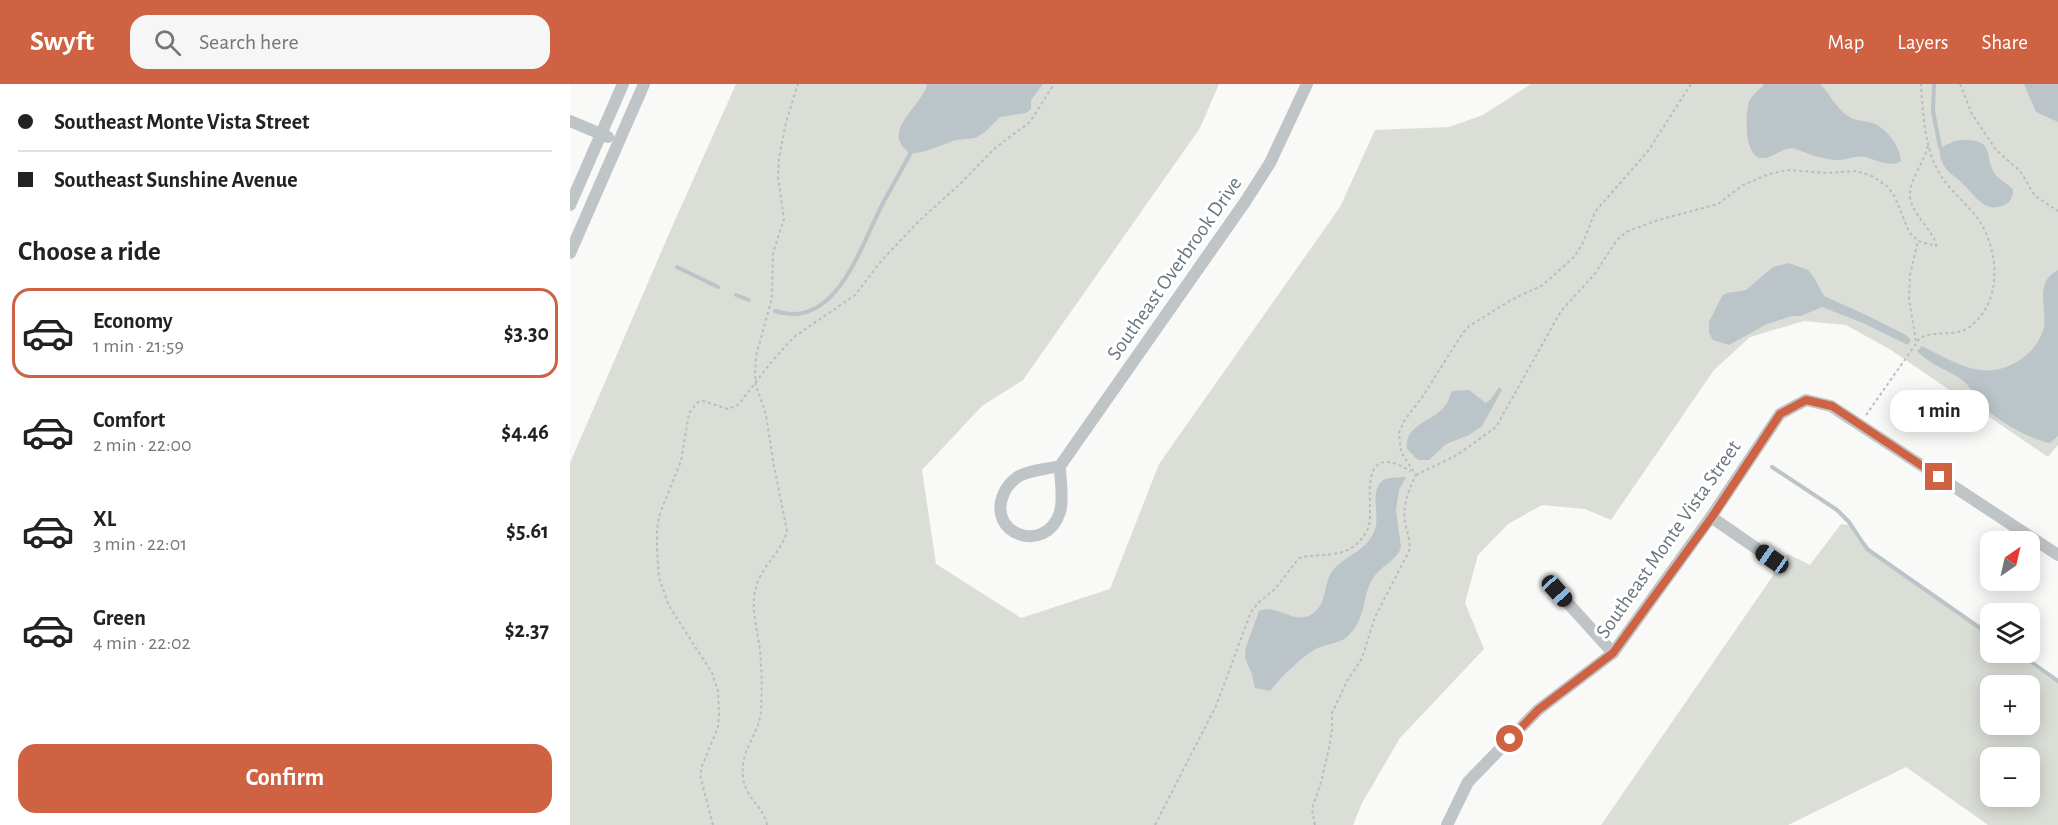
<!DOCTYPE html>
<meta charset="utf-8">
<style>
:root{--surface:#fff;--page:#f6f6f6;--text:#222;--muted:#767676;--line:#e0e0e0;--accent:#ce6243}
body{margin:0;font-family:"Alegreya Sans",sans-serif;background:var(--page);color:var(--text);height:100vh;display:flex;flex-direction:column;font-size:22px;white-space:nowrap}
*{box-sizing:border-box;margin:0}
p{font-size:20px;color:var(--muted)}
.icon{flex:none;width:33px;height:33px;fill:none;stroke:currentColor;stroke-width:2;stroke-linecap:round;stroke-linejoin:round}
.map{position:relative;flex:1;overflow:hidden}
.details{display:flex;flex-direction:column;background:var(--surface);width:570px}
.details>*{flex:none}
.banner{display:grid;align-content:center;height:132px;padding:0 18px;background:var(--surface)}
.needle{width:39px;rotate:34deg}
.buttons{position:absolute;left:1410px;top:447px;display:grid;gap:12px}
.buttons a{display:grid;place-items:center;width:60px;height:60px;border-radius:12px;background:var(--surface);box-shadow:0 3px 15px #0003;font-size:30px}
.end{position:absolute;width:27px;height:27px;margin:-14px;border:8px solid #ce6243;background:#fff;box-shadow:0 0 0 3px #fff}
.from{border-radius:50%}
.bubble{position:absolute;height:42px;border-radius:18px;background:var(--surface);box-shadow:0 3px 15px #0003;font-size:20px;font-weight:700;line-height:42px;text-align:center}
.car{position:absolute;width:18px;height:36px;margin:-18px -9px;border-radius:8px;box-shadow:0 0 4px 2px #0007;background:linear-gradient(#222 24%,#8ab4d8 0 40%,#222 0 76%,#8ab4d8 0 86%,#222 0)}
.banner b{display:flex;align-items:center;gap:21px;height:57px;font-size:22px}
.banner b+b{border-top:2px solid var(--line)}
.banner i{width:15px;height:15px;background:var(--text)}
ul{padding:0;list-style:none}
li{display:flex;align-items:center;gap:18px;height:90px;margin:0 12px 9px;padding:0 6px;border:3px solid transparent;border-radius:18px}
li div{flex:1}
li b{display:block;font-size:22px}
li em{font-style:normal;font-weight:700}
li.current{border-color:var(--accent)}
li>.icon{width:54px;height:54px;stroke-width:1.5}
h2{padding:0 18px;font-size:27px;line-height:72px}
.primary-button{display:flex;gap:12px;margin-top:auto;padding:12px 18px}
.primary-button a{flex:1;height:69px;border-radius:18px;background:var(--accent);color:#fff;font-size:24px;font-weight:700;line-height:69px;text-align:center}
header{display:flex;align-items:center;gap:36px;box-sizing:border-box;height:84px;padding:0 30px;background:var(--accent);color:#fff}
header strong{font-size:28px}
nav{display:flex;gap:33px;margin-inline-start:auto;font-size:21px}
.search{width:420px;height:54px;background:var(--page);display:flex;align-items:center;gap:15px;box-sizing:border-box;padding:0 21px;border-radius:18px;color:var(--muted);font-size:22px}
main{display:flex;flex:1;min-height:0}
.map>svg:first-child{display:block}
</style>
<header>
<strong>Swyft</strong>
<div class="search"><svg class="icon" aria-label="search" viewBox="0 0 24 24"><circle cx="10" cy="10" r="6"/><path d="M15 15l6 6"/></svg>Search here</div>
<nav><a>Map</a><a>Layers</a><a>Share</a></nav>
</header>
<main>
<section class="details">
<div class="banner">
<b><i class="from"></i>Southeast Monte Vista Street</b>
<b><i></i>Southeast Sunshine Avenue</b>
</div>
<h2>Choose a ride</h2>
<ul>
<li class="current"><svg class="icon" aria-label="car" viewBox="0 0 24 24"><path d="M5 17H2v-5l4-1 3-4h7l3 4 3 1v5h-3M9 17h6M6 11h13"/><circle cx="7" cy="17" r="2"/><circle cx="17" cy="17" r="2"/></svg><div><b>Economy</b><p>1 min · 21:59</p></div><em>$3.30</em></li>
<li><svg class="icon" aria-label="car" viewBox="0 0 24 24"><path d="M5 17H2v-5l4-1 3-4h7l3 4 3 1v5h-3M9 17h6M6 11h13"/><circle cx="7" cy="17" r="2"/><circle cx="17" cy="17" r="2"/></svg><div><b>Comfort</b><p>2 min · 22:00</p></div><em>$4.46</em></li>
<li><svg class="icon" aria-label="car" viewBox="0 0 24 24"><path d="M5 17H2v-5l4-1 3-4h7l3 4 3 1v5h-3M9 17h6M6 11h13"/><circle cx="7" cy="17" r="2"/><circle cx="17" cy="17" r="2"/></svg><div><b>XL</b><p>3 min · 22:01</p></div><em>$5.61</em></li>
<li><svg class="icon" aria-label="car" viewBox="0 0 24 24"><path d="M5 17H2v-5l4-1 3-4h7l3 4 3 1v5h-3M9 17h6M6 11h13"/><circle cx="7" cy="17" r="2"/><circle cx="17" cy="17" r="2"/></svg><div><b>Green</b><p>4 min · 22:02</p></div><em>$2.37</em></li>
</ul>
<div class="primary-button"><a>Confirm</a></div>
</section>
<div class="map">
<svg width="1488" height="741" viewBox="0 0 1488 741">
<rect width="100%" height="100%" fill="#f9f9f8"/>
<!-- green -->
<g fill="#daded7" fill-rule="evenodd">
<polygon points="166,0 649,0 630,44 453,296 412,322 352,386 366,480 451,534 540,505 589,380 770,123 805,46 879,43 913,31 961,0 1488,0 1488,361 1478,373 1321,266 1276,241 1234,237 1180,253 1144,286 1041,436 1015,425 972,421 938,440 908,471 895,519 914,565 830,654 792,719 783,741 0,741 0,379 102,143"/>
<path d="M1271 440 1280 441 1312 478 1420 552V568L1444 569 1488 599V741H1418L1336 683 1218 741H1031L1218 470 1240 481ZM1420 602H1460V640H1420ZM1420 674H1460V712H1420Z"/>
</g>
<!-- water -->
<g fill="#bbc4c8">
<path d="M357 0H473L461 16V25L456 29 430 33 415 48 405 54 386 56 356 67 340 70C336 66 330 61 329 55 325 38 353 18 357 0Z"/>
<path d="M1194 0H1250C1260 10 1266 24 1278 32 1286 38 1296 36 1305 40 1318 46 1330 63 1331 77 1320 84 1307 76 1295 73 1287 71 1277 76 1268 76 1252 76 1237 69 1223 64 1211 64 1202 75 1191 74 1174 72 1175 30 1179 18 1183 9 1189 7 1194 0Z"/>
<polygon points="1454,0 1488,0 1488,38 1466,28"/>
<path d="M1392 56C1427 55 1413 72 1425 90 1429 96 1438 99 1443 106 1443 113 1441 118 1434 121 1416 130 1405 112 1395 102 1381 87 1372 89 1369 64L1385 57Z"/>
<polygon points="1219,179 1238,186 1243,192 1254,212 1294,230 1336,251 1341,256 1338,261 1293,239 1252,223 1231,232 1222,232 1197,240 1159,261 1143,256 1139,249 1139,238 1152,212 1157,209 1176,206 1203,183"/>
<path d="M1488 186V352L1480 359C1458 355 1426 336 1411 320 1404 312 1401 302 1391 295 1376 285 1359 280 1347 267L1352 262C1386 279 1417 301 1454 273 1463 266 1471 256 1474 243 1477 223 1464 198 1488 186Z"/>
<path d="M929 303 932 306 912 342 899 351 876 360 859 376H848L837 365C834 341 861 338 873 324 878 320 879 313 882 307L899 306 916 319 921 315Z"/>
<path d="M836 393 829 406 826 426 831 463 829 468C823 478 810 483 803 494 791 514 797 534 778 552 768 561 755 559 744 566 728 576 712 592 700 607L685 604 682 590 675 574 676 563 689 527C707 519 725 542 742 530 757 521 753 502 761 489 772 472 795 469 804 448 811 433 800 413 810 399 815 392 828 394 836 393Z"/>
</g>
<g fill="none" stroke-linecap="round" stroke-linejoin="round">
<!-- stream -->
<g stroke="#bbc4c8" stroke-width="4">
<polyline points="1364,0 1363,27 1370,63"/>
<polyline points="107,183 148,203"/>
<polyline points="166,211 179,216"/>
<path d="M205 227C267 248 292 158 313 119 322 103 331 87 340 70"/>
<polyline points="1202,383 1267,426 1279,438 1297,465 1420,551"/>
<polyline points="1447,568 1488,597"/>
</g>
<!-- path -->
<g stroke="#babdc0" stroke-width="2" stroke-dasharray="3 3" stroke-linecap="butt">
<polyline points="1390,0 1402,30 1426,66 1450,87 1465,112 1488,127"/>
<polyline points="1346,257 1339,215 1340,191 1348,157"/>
<path d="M1296 331 1350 254C1364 246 1384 253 1398 244 1433 220 1430 167 1408 135 1396 118 1377 105 1367 85 1354 59 1353 29 1351 0"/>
<path d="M846 391 887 371 926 343 991 227 1024 191 1047 156 1056 148 1088 136 1148 120 1173 101 1199 90 1218 86 1256 89 1286 87 1302 92 1318 103 1325 113 1339 148 1348 157 1366 162C1367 150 1340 130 1340 111 1339 97 1355 77 1358 61"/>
<polyline points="143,741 130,691 132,682 148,643 149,630 148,607 142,589 99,522 89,494 87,465 87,445 90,429 111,377 119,329 128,318 133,317 158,325 168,321 202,277 224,253 285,211 312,176 350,136 388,102 425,64 460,38 484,0"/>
<path d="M197 741C194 723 175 714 173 693 170 664 189 652 191 627 192 607 192 587 190 567 188 546 180 524 186 503 192 481 212 468 217 447L204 382 196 331 186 301 185 291 186 272 202 214 203 169 214 135 208 93 209 74 216 38 228 0"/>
<path d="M585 741 646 622 681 528 688 519 705 505 729 474C747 469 766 474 783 463 790 458 797 449 799 441 803 425 792 380 815 378 824 377 834 384 841 387"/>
<path d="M745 741 742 725 751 698 759 664 762 646V629L776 599 792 574 805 533 839 467C841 458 838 451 836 443 831 424 838 407 846 391L831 368 829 349 834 337 853 312 892 250 899 242 941 216 973 201 1004 173 1013 159 1025 128 1078 67 1121 0"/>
</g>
<!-- minor -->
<g stroke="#bfc4c7" stroke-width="12">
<polyline points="0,37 38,53"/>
<polyline points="0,121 53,0"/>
<polyline points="0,169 74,0"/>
<path d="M490 382C477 385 461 386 449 392 443 396 437 402 434 409 415 450 476 472 490 428 494 414 490 396 490 382L675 118 700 79 737 0"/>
<polyline points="1141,433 1202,475"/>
<polyline points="987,507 1043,569"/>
<polyline points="877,741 898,698 968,626 1043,569 1141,433 1210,330 1236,316 1261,322 1488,471"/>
</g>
</g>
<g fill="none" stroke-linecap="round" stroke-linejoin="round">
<!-- route -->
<polyline stroke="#ce6243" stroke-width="8" points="940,655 968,626 1043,569 1142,433 1210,330 1236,316 1262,322 1369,393"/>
</g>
<g text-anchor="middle" stroke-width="6" stroke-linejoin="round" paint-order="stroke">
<!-- street labels -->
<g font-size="21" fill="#67757f" stroke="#fff">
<text transform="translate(604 184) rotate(-55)" y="7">Southeast Overbrook Drive</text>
<text transform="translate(1098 455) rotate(-55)" y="7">Southeast Monte Vista Street</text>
</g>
</g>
</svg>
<div class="buttons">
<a><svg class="needle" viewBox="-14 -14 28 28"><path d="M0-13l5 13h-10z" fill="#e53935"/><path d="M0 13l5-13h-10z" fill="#767676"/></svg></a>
<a><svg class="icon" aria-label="layers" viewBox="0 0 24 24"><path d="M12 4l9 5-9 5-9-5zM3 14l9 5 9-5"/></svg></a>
<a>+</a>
<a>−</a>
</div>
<i class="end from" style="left:940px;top:655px"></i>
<i class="end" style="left:1369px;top:393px"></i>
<div class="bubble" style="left:1320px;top:306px;width:99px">1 min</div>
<i class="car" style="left:1202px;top:475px;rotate:305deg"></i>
<i class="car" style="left:987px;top:507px;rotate:138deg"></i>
</div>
</main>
